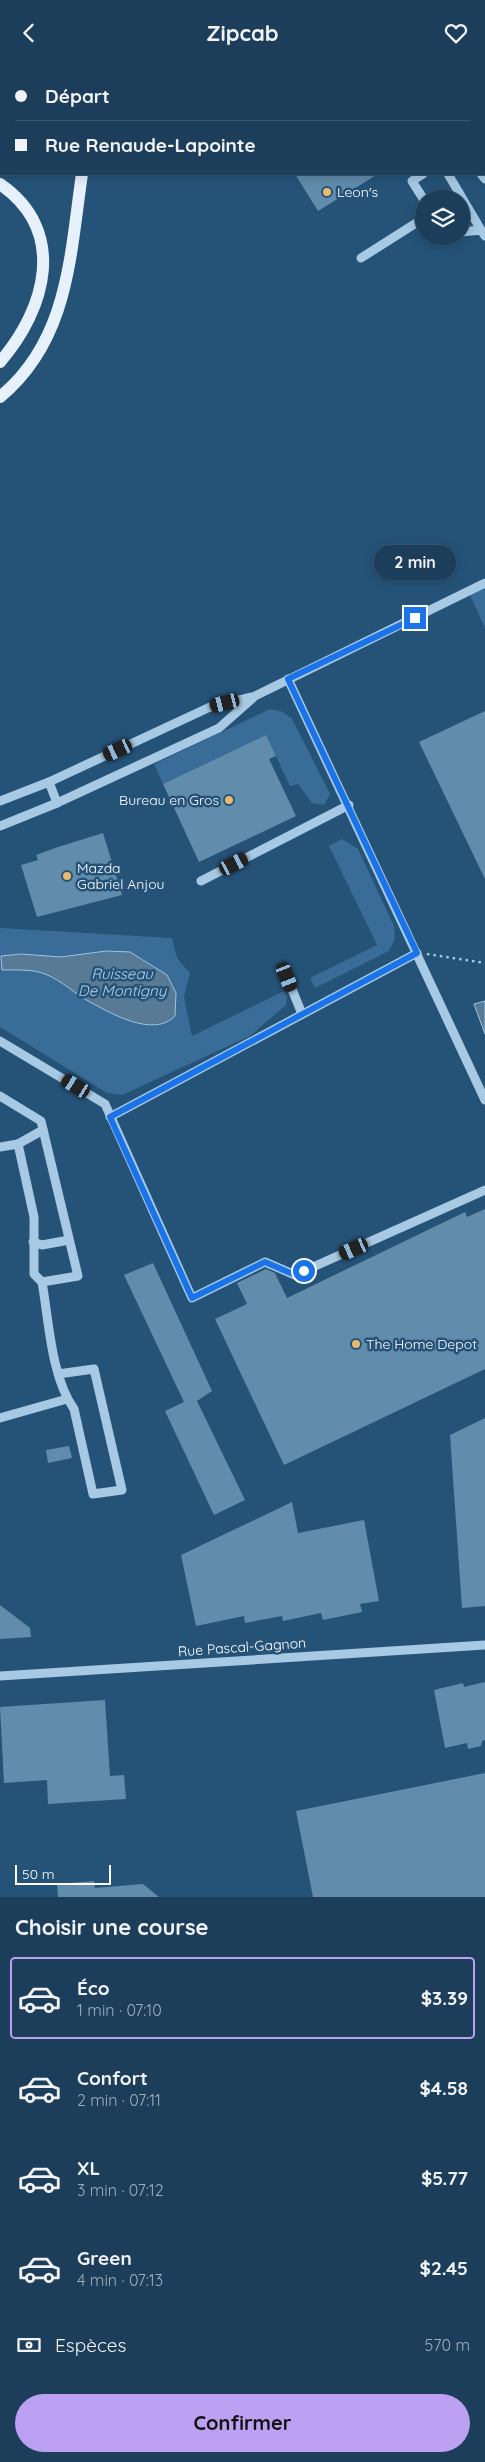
<!DOCTYPE html>
<html lang="fr">
<meta charset="utf-8">
<style>
:root{--surface:#1c3e5a;--page:#294963;--text:#f1f3f6;--muted:#a0aebb;--line:#3a5770;--accent:#bca0f2}
body{margin:0;font-family:Quicksand,sans-serif;background:var(--page);color:var(--text);height:100vh;display:flex;flex-direction:column;font-size:19px;white-space:nowrap}
*{box-sizing:border-box;margin:0}
p{font-size:16px;color:var(--muted)}
.icon{flex:none;width:28px;height:28px;fill:none;stroke:currentColor;stroke-width:2;stroke-linecap:round;stroke-linejoin:round}
.map{position:relative;height:1832px;overflow:hidden}
.panel{display:flex;flex-direction:column;background:var(--surface);flex:1}
.panel>*{flex:none}
.top-card{position:absolute;left:0px;top:0px;width:485px;height:110px;box-shadow:0 2px 12px #0003,0 0 0 1px var(--line);display:grid;align-content:center;height:110px;padding:0 15px;background:var(--surface)}
.tools{position:absolute;left:415px;top:125px;display:grid;gap:10px}
.tools a{display:grid;place-items:center;width:55px;height:55px;border-radius:50%;background:var(--surface);box-shadow:0 2px 12px #0003,0 0 0 1px var(--line);font-size:25px}
.scale{position:absolute;left:15px;bottom:12px;width:96px;box-sizing:border-box;padding-left:5px;border:2px solid #fff;border-top:0;font-size:14px;line-height:18px;white-space:nowrap;color:#fff;-webkit-text-stroke:4px #255378;paint-order:stroke}
.end{position:absolute;width:22px;height:22px;margin:-11px;border:6px solid #1a73e8;background:#fff;box-shadow:0 0 0 2px #fff}
.from{border-radius:50%}
.bubble{position:absolute;height:35px;border-radius:18px;background:var(--surface);box-shadow:0 2px 12px #0003,0 0 0 1px var(--line);font-size:16px;font-weight:700;line-height:35px;text-align:center}
.car{position:absolute;width:15px;height:30px;margin:-15px -8px;border-radius:6px;box-shadow:0 0 4px 1px #0007;background:linear-gradient(#222 24%,#8ab4d8 0 40%,#222 0 76%,#8ab4d8 0 86%,#222 0)}
.top-card b{display:flex;align-items:center;gap:18px;height:48px;font-size:19px}
.top-card b+b{border-top:1px solid var(--line)}
.top-card i{width:12px;height:12px;background:var(--text)}
ul{padding:0;list-style:none}
li{display:flex;align-items:center;gap:15px;height:82px;margin:0 10px 8px;padding:0 5px;border:2px solid transparent;border-radius:5px}
li div{flex:1}
li b{display:block;font-size:19px}
li em{font-style:normal;font-weight:700}
li.active{border-color:var(--accent)}
li>.icon{width:45px;height:45px;stroke-width:1.5}
h2{padding:0 15px;font-size:22px;line-height:60px}
.pay{display:flex;align-items:center;gap:12px;height:55px;padding:0 15px;font-size:19px}
.pay p{margin-inline-start:auto}
.button{display:flex;gap:10px;margin-top:auto;padding:10px 15px}
.button a{flex:1;height:58px;border-radius:30px;background:var(--accent);color:#111;font-size:20px;font-weight:700;line-height:58px;text-align:center}
header{display:flex;justify-content:space-between;align-items:center;height:65px;padding:0 15px;background:var(--surface);font-size:22px;font-weight:700}
.map>svg:first-child{display:block}
</style>
<header><svg class="icon" aria-label="back" viewBox="0 0 24 24"><path d="M15 5l-7 7 7 7"/></svg>Zipcab<svg class="icon" aria-label="heart" viewBox="0 0 24 24"><path d="M12 20l-8-8c-3-5 5-10 8-4 3-6 11-1 8 4z"/></svg></header>
<div class="map">
<svg width="485" height="1832" viewBox="0 0 485 1832">
<rect width="100%" height="100%" fill="#255378"/>
<!-- green -->
<g fill="#396c96">
<polygon points="485,518 485,563 468,526"/>
<polygon points="270,644 283,647 292,654 330,729 324,740 312,738 298,719 290,721 266,670 163,719 154,699"/>
<polygon points="342,774 358,784 394,861 395,873 389,886 315,923 310,913 377,880 329,781"/>
<polygon points="0,863 172,873 177,893 190,908 184,932 192,971 284,926 287,932 286,940 250,971 122,1030 107,1028 0,962"/>
</g>
<!-- water -->
<g fill="#587a95" stroke="#9cc5e4">
<path d="M106 886 130 887 167 910 176 928 175 951C154 973 112 949 90 937 75 929 61 915 45 909 33 904 15 905 2 905L1 891 21 889 61 892Z"/>
<polygon points="485,936 485,969 474,939"/>
</g>
<!-- building -->
<g fill="#618cac">
<polygon points="295,109 378,109 318,146"/>
<polygon points="485,646 485,814 419,677"/>
<polygon points="266,670 276,691 269,694 296,751 199,797 163,719"/>
<polygon points="103,768 122,830 37,852 21,800 38,795 36,790 58,782"/>
<polygon points="485,1144 485,1304 284,1400 215,1254 247,1239 237,1218 266,1204 275,1208 287,1233 465,1147 467,1152"/>
<polygon points="153,1198 212,1326 197,1336 245,1435 214,1450 165,1346 184,1337 124,1210"/>
<polygon points="485,1353 485,1541 462,1543 450,1370"/>
<polygon points="69,1381 72,1393 48,1398 46,1385"/>
<polygon points="292,1437 298,1468 364,1455 379,1536 360,1539 362,1547 323,1555 321,1548 283,1556 282,1551 245,1558 244,1551 196,1561 181,1490"/>
<polygon points="0,1540 30,1563 31,1572 0,1574"/>
<polygon points="485,1617 485,1675 482,1676 481,1681 468,1684 467,1678 445,1683 434,1625 463,1618 464,1622"/>
<polygon points="105,1635 110,1711 124,1710 126,1734 48,1739 47,1715 4,1718 0,1642"/>
<polygon points="485,1708 485,1832 313,1832 296,1746"/>
<polygon points="94,1816 95,1823 143,1819 159,1832 58,1832 57,1819"/>
</g>
<g fill="none" stroke-linecap="round" stroke-linejoin="round">
<!-- path -->
<polyline stroke="#a7c9e3" stroke-width="2.5" stroke-dasharray="2.5 4" stroke-linecap="butt" points="427,889 485,898"/>
<!-- minor -->
<g stroke="#a7c9e3" stroke-width="9">
<polyline points="484,69 485,68"/>
<polyline points="423,109 412,116 424,135"/>
<polyline points="448,109 481,165"/>
<polyline points="481,109 485,114"/>
<polyline points="461,167 481,165 485,171"/>
<polyline points="361,193 424,153"/>
<polyline points="288,614 485,1035"/>
<polyline points="49,717 57,738"/>
<polyline points="0,736 49,717 210,642 252,632"/>
<polyline points="0,761 57,738 219,663 255,631 485,518"/>
<polyline points="201,816 349,740"/>
<polyline points="287,912 302,949"/>
<polyline points="0,976 105,1039 192,1233 265,1197 295,1210 485,1125"/>
<path d="M0 1031 41 1056 78 1211 42 1217C49 1256 51 1312 74 1344L93 1429 122 1425 94 1304 58 1309"/>
<polyline points="110,1052 417,888"/>
<polyline points="18,1079 43,1065"/>
<polyline points="0,1082 18,1079 34,1152 34,1209 42,1217"/>
<polyline points="33,1177 42,1180 69,1175"/>
<polyline points="0,1353 67,1334"/>
<polyline points="0,1611 485,1580"/>
</g>
<!-- major -->
<g stroke="#e7f1fc" stroke-width="12">
<polyline points="37,1 39,0"/>
<polyline points="108,1 109,0"/>
<polyline points="0,24 1,23"/>
<path d="M0 119C68 166 46 244 0 297"/>
<path d="M0 332C69 275 70 190 82 109"/>
</g>
</g>
<g fill="none" stroke-linecap="round" stroke-linejoin="round">
<!-- route -->
<polyline stroke="#1a73e8" stroke-width="6" points="304,1206 295,1210 265,1197 192,1233 110,1052 417,888 288,614 415,553"/>
</g>
<!-- markers -->
<g fill="#ecb96c" stroke="#255378" stroke-width="2">
<circle cx="327" cy="127" r="5"/>
<circle cx="229" cy="735" r="5"/>
<circle cx="67" cy="811" r="5"/>
<circle cx="356" cy="1279" r="5"/>
</g>
<g text-anchor="middle" stroke-width="5" stroke-linejoin="round" paint-order="stroke">
<!-- poi labels -->
<g font-size="14" fill="#fff" stroke="#255378" text-anchor="start">
<text x="337" y="132">Leon's</text>
<text x="219" y="740" text-anchor="end">Bureau en Gros</text>
<text x="77" y="808">Mazda<tspan x="77" dy="16">Gabriel Anjou</tspan></text>
<text x="366" y="1284">The Home Depot</text>
</g>
<!-- street labels -->
<g font-size="14" fill="#fff" stroke="#255378">
<text transform="translate(242 1582) rotate(-4)" y="5">Rue Pascal-Gagnon</text>
</g>
<!-- water labels -->
<g font-size="15" font-style="italic" fill="#b2d2eb" stroke="#255378">
<text x="122" y="914">Ruisseau<tspan x="122" dy="17">De Montigny</tspan></text>
</g>
</g>
</svg>
<div class="tools">
<a><svg class="icon" aria-label="layers" viewBox="0 0 24 24"><path d="M12 4l9 5-9 5-9-5zM3 14l9 5 9-5"/></svg></a>
</div>
<div class="scale">50 m</div>
<i class="end from" style="left:304px;top:1206px"></i>
<i class="end" style="left:415px;top:553px"></i>
<div class="bubble" style="left:374px;top:480px;width:82px">2 min</div>
<i class="car" style="left:225px;top:638px;rotate:256deg"></i>
<i class="car" style="left:118px;top:685px;rotate:245deg"></i>
<i class="car" style="left:234px;top:799px;rotate:63deg"></i>
<i class="car" style="left:287px;top:912px;rotate:158deg"></i>
<i class="car" style="left:76px;top:1021px;rotate:301deg"></i>
<i class="car" style="left:354px;top:1184px;rotate:246deg"></i>
<div class="top-card">
<b><i class="from"></i>Départ</b>
<b><i></i>Rue Renaude-Lapointe</b>
</div>
</div>
<section class="panel">
<h2>Choisir une course</h2>
<ul>
<li class="active"><svg class="icon" aria-label="car" viewBox="0 0 24 24"><path d="M5 17H2v-5l4-1 3-4h7l3 4 3 1v5h-3M9 17h6M6 11h13"/><circle cx="7" cy="17" r="2"/><circle cx="17" cy="17" r="2"/></svg><div><b>Éco</b><p>1 min · 07:10</p></div><em>$3.39</em></li>
<li><svg class="icon" aria-label="car" viewBox="0 0 24 24"><path d="M5 17H2v-5l4-1 3-4h7l3 4 3 1v5h-3M9 17h6M6 11h13"/><circle cx="7" cy="17" r="2"/><circle cx="17" cy="17" r="2"/></svg><div><b>Confort</b><p>2 min · 07:11</p></div><em>$4.58</em></li>
<li><svg class="icon" aria-label="car" viewBox="0 0 24 24"><path d="M5 17H2v-5l4-1 3-4h7l3 4 3 1v5h-3M9 17h6M6 11h13"/><circle cx="7" cy="17" r="2"/><circle cx="17" cy="17" r="2"/></svg><div><b>XL</b><p>3 min · 07:12</p></div><em>$5.77</em></li>
<li><svg class="icon" aria-label="car" viewBox="0 0 24 24"><path d="M5 17H2v-5l4-1 3-4h7l3 4 3 1v5h-3M9 17h6M6 11h13"/><circle cx="7" cy="17" r="2"/><circle cx="17" cy="17" r="2"/></svg><div><b>Green</b><p>4 min · 07:13</p></div><em>$2.45</em></li>
</ul>
<div class="pay"><svg class="icon" aria-label="cash" viewBox="0 0 24 24"><path d="M3 7h18v10H3z"/><circle cx="12" cy="12" r="2"/></svg>Espèces<p>570 m</p></div>
<div class="button"><a>Confirmer</a></div>
</section>
